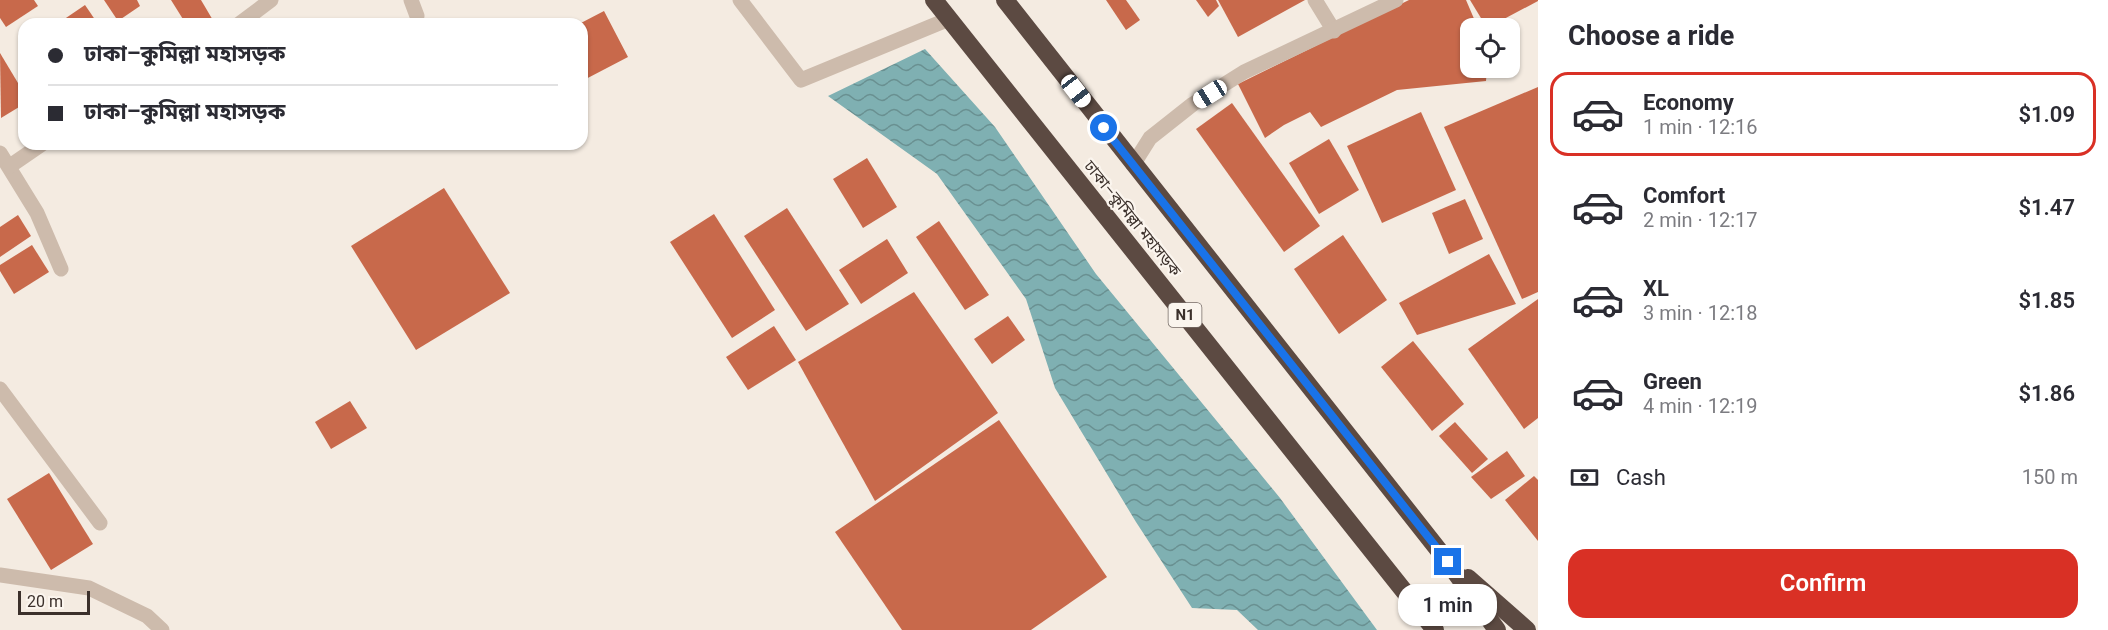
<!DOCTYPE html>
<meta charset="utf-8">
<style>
:root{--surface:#fff;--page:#f7f7f7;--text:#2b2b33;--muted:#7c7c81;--line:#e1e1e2;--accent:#d93025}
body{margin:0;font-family:Roboto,"Noto Sans Bengali",sans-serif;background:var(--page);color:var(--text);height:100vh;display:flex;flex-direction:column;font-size:22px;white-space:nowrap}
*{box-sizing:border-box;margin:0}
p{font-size:20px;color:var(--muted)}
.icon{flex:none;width:33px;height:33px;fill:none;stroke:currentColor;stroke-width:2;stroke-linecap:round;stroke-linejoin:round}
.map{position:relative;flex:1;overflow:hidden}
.drawer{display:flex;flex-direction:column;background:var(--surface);width:570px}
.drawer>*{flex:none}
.guide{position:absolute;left:18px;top:18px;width:570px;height:132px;border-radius:18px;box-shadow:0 2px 4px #0004;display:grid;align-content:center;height:132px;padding:0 30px;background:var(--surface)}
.controls{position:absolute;left:1460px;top:18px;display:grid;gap:12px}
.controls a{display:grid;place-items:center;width:60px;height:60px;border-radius:12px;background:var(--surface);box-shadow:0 2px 4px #0004;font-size:30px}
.scale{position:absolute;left:18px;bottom:15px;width:72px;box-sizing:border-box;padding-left:6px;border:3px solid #3b302b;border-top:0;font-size:16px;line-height:21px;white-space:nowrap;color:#3b302b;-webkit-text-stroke:4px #fbf5ee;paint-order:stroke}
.end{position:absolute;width:27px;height:27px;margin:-14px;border:8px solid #1a73e8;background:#fff;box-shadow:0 0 0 3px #fff}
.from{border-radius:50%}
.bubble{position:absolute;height:42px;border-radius:18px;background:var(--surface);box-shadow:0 2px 4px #0004;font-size:20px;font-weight:600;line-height:42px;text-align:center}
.car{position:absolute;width:18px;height:36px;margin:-18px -9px;border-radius:8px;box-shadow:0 0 4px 2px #0007;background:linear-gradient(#fff 24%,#345 0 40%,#fff 0 76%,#345 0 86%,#fff 0)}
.guide b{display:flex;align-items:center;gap:21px;height:57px;font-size:22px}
.guide b+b{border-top:2px solid var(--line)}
.guide i{width:15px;height:15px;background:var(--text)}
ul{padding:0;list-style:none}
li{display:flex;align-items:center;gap:18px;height:84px;margin:0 12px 9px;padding:0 18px;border:3px solid transparent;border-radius:18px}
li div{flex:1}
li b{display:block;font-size:22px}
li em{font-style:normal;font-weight:600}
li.active{border-color:var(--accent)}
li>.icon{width:54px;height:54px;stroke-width:1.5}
h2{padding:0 30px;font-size:27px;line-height:72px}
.pay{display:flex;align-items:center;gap:15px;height:66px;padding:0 30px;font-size:22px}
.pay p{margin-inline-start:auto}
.cta{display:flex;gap:12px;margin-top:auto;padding:12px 30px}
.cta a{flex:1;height:69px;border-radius:18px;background:var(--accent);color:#fff;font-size:24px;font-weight:600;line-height:69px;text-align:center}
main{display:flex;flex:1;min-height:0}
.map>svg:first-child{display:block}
</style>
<main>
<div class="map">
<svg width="1538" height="630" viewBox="0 0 1538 630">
<defs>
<pattern id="water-waves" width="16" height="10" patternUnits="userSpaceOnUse" patternTransform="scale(1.5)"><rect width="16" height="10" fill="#7fb0b2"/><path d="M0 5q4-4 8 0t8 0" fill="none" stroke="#699091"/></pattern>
</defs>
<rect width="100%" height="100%" fill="#f4ebe1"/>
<!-- water -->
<polygon fill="url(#water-waves)" points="925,49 995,127 1096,274 1280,498 1377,630 1258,630 1237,610 1192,608 1136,522 1055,388 1026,299 937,174 828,96"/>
<!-- building -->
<g fill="#c8694b">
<polygon points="0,0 34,0 38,6 6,27 0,18"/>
<polygon points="104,0 137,0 140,6 118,21"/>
<polygon points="171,0 201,0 214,22 211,24 186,24"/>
<polygon points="1106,0 1126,0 1140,20 1126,30"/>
<polygon points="1196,0 1216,0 1219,6 1208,17"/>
<polygon points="1218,0 1305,0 1238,37"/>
<polygon points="1409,0 1466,0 1478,28 1470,28 1470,68 1487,68 1486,81 1397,90 1321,127 1310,112 1284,125 1265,138 1238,84"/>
<polygon points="1470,0 1538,0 1538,1 1487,28"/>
<polygon points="85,5 98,24 66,24 63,20"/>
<polygon points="604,11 628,57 582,81 582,24 579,24"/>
<polygon points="0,53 24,93 24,104 1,118"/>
<polygon points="1538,87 1538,292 1522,299 1444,127"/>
<polygon points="1232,103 1320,226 1284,252 1196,129"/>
<polygon points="1421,112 1456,190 1382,223 1347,146"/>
<polygon points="1329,139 1359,190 1319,214 1289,163"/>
<polygon points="867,158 897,207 863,228 833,179"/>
<polygon points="444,188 510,293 416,350 351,246"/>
<polygon points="1465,199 1483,239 1449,254 1432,213"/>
<polygon points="787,208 849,304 806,331 744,236"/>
<polygon points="714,214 775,310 732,338 670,242"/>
<polygon points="18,215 31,236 0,257 0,227"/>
<polygon points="939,221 989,295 965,310 916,237"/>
<polygon points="1343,235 1387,300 1339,334 1294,269"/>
<polygon points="887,239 908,273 861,304 839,270"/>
<polygon points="32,245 49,272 14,294 0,271 0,265"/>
<polygon points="1489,254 1516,304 1417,335 1399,303"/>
<polygon points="914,292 998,413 875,501 798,362"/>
<polygon points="1538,299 1538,418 1524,429 1468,349"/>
<polygon points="1008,316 1025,340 992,364 974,339"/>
<polygon points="774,326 796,360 748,390 726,357"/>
<polygon points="1413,341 1464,404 1432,431 1381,367"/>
<polygon points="350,401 367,428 331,449 315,422"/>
<polygon points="999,420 1107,577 1031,630 902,630 835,532"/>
<polygon points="1455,422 1488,459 1472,473 1439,436"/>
<polygon points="1507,451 1525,476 1491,499 1471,477"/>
<polygon points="49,473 93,544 51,570 7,499"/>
<polygon points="1534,476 1538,480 1538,541 1505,500"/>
</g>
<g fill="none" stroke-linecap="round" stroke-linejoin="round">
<!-- street -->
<g stroke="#cdbbac" stroke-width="15">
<polyline points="411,0 417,16"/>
<polyline points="740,0 801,80 949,19"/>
<polyline points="1315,0 1334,31"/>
<polyline points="239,24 271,0"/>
<polyline points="0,153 37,213 61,269"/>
<polyline points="1133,165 1150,138 1193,104 1244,72 1396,0"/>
<polyline points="10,166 42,144"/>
<polyline points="0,389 100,523"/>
<polyline points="0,575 89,588 147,616 162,630"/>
</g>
<!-- highway -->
<g stroke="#5c4a42" stroke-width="18">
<polyline points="934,0 1435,630"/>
<polyline points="1005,0 1448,562 1497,630"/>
<polyline points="1468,578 1527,630"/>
</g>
</g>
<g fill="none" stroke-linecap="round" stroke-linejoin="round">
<!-- route -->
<polyline stroke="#1a73e8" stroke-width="8" points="1104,128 1448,562"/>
</g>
<g text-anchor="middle" stroke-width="4.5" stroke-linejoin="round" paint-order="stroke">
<!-- shield labels -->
<rect fill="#fbf5ee" stroke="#756b66" stroke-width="1.5" x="1168.5" y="303" width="33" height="24" rx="4.5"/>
<g font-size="15" font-weight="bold" fill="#3b302b">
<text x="1185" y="320">N1</text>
</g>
<!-- street labels -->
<g font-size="16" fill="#3b302b" stroke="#fbf5ee">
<text transform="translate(1133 218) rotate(51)" y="6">ঢাকা–কুমিল্লা মহাসড়ক</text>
</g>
</g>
</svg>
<div class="controls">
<a><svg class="icon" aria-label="locate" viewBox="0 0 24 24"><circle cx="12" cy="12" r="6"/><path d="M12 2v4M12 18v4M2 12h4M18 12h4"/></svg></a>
</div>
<div class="scale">20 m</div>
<i class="end from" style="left:1104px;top:128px"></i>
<i class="end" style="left:1448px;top:562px"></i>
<div class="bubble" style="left:1398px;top:584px;width:99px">1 min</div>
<i class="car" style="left:1076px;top:91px;rotate:142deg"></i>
<i class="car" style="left:1210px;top:94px;rotate:238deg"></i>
<div class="guide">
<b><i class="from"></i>ঢাকা–কুমিল্লা মহাসড়ক</b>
<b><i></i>ঢাকা–কুমিল্লা মহাসড়ক</b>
</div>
</div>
<section class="drawer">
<h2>Choose a ride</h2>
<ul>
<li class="active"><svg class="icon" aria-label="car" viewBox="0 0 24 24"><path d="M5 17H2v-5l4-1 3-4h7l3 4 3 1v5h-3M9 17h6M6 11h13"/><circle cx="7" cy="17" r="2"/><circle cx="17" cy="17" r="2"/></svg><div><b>Economy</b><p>1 min · 12:16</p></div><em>$1.09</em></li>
<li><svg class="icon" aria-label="car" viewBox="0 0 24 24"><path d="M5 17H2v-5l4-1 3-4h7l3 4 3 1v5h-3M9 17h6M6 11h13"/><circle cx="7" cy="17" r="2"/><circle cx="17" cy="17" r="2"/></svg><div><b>Comfort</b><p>2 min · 12:17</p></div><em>$1.47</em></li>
<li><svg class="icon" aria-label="car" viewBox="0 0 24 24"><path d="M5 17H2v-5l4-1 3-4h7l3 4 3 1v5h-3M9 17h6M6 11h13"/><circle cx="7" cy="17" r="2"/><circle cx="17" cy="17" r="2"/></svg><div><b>XL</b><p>3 min · 12:18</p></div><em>$1.85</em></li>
<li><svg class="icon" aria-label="car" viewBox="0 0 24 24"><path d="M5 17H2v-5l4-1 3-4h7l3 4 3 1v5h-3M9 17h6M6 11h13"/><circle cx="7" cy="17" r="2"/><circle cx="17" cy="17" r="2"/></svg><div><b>Green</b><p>4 min · 12:19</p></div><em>$1.86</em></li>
</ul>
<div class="pay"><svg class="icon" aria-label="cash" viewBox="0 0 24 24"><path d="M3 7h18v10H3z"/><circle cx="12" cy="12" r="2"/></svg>Cash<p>150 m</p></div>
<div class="cta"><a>Confirm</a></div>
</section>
</main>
